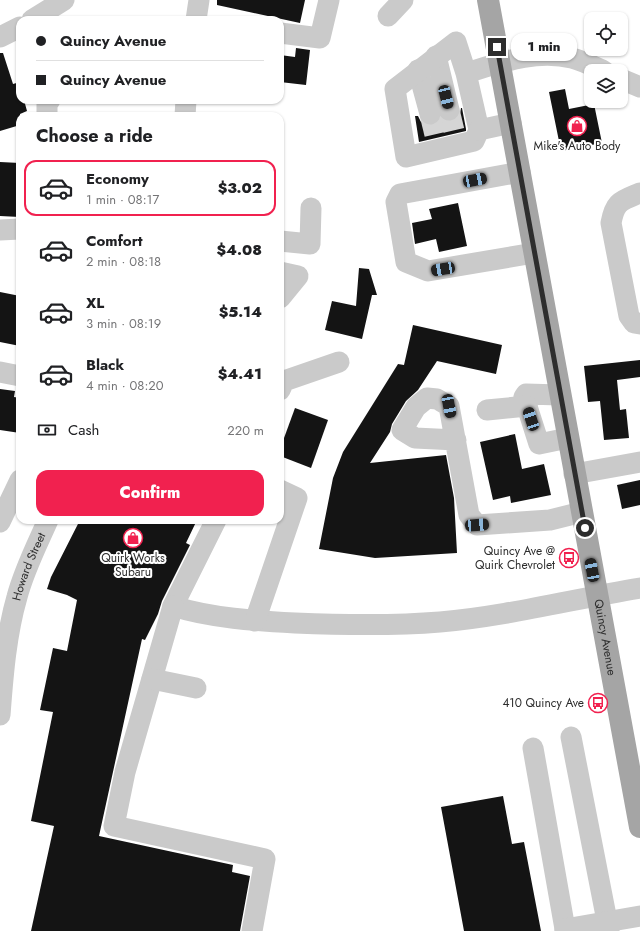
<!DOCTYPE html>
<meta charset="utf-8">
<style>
:root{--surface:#fff;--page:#f2f2f2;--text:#202124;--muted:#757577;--line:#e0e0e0;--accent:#f1214f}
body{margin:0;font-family:Jost,sans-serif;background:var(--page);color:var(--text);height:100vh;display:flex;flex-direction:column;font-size:15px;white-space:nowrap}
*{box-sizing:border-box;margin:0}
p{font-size:13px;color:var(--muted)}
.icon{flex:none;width:22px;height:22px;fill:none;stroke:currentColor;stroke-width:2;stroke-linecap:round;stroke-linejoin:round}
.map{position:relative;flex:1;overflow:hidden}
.drawer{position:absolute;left:16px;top:112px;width:268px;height:412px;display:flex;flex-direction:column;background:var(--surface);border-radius:12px;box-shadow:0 1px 3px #0004}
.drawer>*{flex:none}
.hud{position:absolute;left:16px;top:16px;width:268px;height:88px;border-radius:12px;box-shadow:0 1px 3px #0004;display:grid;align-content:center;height:88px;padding:0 20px;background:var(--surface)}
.fabs{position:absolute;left:584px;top:12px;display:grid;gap:8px}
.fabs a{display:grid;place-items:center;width:44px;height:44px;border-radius:8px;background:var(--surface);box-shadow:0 1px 3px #0004;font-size:20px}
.end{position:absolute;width:18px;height:18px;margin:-9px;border:5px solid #2d2d2d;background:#fff;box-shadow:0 0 0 2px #fff}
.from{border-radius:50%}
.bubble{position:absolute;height:28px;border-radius:12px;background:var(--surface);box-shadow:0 1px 3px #0004;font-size:13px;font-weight:800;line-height:28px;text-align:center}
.car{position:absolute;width:12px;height:24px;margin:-12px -6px;border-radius:5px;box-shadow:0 0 3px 1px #0007;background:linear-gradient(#222 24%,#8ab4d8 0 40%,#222 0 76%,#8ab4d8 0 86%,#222 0)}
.hud b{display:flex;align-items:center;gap:14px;height:38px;font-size:15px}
.hud b+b{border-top:1px solid var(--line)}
.hud i{width:10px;height:10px;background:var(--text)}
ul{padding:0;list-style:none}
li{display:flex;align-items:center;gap:12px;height:56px;margin:0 8px 6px;padding:0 12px;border:2px solid transparent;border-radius:12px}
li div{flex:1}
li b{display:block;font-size:15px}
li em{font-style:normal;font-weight:800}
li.on{border-color:var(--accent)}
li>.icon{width:36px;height:36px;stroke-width:1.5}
h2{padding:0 20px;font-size:18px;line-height:48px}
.pay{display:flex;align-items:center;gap:10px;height:44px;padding:0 20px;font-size:15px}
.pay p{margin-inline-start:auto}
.action{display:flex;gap:8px;margin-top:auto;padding:8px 20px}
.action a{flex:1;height:46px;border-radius:12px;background:var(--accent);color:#fff;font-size:16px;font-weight:800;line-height:46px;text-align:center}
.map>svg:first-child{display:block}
</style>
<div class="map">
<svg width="640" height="931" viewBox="0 0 640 931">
<rect width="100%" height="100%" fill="#fff"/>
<!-- building -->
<g fill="#141414">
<polygon points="217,0 305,0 300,23 217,5"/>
<polygon points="296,48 310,50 306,85 280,82 280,55 295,57"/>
<polygon points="0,53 3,53 13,84 20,82 20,100 24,100 27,111 20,114 20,125 0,131"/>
<polygon points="565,89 569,109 594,104 602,143 561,151 549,92"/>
<polygon points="461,108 462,108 466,129 466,131 419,142 415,116 418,116 421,122 427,125 433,126 438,123 441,119 446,122 451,122 457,119 460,114"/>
<polygon points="0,162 20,163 20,217 0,216"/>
<polygon points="458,203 467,246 439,252 436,239 415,244 412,223 432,219 429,209"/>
<polygon points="359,268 369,269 377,295 372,295 362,339 325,330 332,301 356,306"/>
<polygon points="0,292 20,296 20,346 0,342"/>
<polygon points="413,325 502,345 496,374 437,361 418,390 406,401 392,424 390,432 370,463 446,455 454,498 457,553 375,558 319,549 333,478 343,452 398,364 404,365"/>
<polygon points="640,360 640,377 617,380 620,410 626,409 629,438 604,440 600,401 588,402 584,366"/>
<polygon points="0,389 15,391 14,397 20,398 20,433 0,430"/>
<polygon points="295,408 328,420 311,468 280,456 280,449"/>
<polygon points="515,434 522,469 544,464 551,495 511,503 510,496 493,500 480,442"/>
<polygon points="640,480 640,505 622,509 617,485"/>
<polygon points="80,520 197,520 186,543 190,545 162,601 158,614 145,640 142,639 99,836 233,865 232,872 250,876 240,931 31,931 54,826 31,821 53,712 40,710 53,648 67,651 77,600 67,595 47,589 51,577"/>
<polygon points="503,796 512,844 524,842 541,931 464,931 441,807"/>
</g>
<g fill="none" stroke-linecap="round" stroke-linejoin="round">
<!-- minor-tunnel -->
<g stroke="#d5d5d5" stroke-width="21" stroke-dasharray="21 10" stroke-linecap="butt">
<polyline points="449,110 455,135"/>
<polyline points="430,114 436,139"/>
</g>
<!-- minor -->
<g stroke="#cacaca" stroke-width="21">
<polyline points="388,16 403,0"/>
<polyline points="32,20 64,0"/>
<polyline points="196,20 199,0"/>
<polyline points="280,33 320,38 329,0"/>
<polyline points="0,37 20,27"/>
<polyline points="436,56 449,110"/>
<polyline points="418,70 430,114"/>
<path d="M466 73 479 130 474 141 406 157 395 89 456 42 466 73C499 63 536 49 572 58 583 61 593 66 604 71"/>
<polyline points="621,79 640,87"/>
<polyline points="47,116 47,104 50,100"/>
<polyline points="185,116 186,100"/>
<polyline points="479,130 511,123"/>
<polyline points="520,172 400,194 396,202 406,262 428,271 534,253"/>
<path d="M640 193C621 201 615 201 611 223L629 316 634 323 640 324"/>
<polyline points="0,230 20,229"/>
<polyline points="280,241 310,244 311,208"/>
<polyline points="280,272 298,276 280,298"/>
<polyline points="0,372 20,376"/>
<polyline points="280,390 284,381 339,362"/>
<polyline points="560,395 526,394 524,397 539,444 568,438"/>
<polyline points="487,410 527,406"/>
<polyline points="456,440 415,438 402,430 416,407 427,398 437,399 449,406 469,515 477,525 550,520 582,512"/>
<polyline points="574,474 640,462"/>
<path d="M216 520 173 606C210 618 257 621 295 623 344 625 392 626 440 622 508 616 573 599 640 588"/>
<polyline points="0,522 20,480"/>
<polyline points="173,606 125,772 114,826 265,859 252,931"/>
<polyline points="255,621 297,498 280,490"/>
<polyline points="152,679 196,688"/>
<path id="s1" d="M0 715C3 676 6 635 17 597 24 570 37 545 48 520"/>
<polyline points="571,737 609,931"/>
<polyline points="533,748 565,929"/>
<polyline points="565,931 565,929 640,916"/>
</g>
<!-- major -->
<path stroke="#a5a5a5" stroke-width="22" id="s2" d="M488 0 640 827"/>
</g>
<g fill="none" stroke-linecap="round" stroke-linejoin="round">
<!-- route -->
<polyline stroke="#2d2d2d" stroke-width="5" points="497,47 585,528"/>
</g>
<!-- icons -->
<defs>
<symbol id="shop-ring" viewBox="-11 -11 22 22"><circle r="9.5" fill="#fff" stroke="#f1214f" stroke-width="1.5"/><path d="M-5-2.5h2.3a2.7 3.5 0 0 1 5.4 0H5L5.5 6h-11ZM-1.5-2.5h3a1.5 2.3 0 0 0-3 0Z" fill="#f1214f"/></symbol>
<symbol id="bus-ring" viewBox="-11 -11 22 22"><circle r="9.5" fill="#fff" stroke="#f1214f" stroke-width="1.5"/><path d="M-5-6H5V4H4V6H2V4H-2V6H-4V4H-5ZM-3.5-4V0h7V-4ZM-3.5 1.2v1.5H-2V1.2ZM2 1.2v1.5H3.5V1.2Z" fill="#f1214f"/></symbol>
</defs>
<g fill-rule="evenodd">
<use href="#shop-ring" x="566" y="115" width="22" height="22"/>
<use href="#shop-ring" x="122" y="527" width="22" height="22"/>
<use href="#bus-ring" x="558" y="547" width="22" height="22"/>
<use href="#bus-ring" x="587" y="692" width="22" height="22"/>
</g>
<g text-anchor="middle" stroke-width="4" stroke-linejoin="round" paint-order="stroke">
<!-- poi labels -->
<g font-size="12" fill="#2d2d2d" stroke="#fff">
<text x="577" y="150">Mike's Auto Body</text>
<text x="555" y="555" text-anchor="end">Quincy Ave @<tspan x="555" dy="14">Quirk Chevrolet</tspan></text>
<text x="133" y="562">Quirk Works<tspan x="133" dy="14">Subaru</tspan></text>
<text x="584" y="707" text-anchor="end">410 Quincy Ave</text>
</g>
<!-- street labels -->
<g font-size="12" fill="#2d2d2d" stroke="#fff">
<text dy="4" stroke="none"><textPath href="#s1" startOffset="152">Howard Street</textPath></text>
<text dy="4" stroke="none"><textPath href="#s2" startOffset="648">Quincy Avenue</textPath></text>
</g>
</g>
</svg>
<div class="fabs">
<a><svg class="icon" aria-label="locate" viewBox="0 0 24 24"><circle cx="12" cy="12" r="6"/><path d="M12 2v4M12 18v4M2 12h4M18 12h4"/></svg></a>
<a><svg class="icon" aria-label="layers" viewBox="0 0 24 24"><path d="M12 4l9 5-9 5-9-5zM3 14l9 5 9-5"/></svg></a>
</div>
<i class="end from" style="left:585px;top:528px"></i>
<i class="end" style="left:497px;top:47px"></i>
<div class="bubble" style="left:511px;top:33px;width:66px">1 min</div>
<i class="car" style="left:446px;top:97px;rotate:166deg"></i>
<i class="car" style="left:475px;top:180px;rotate:79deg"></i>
<i class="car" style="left:443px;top:269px;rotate:260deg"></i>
<i class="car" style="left:449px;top:406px;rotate:169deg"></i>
<i class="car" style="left:531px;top:419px;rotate:342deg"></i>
<i class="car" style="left:477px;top:525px;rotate:86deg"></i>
<i class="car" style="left:592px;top:570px;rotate:349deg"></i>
<div class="hud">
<b><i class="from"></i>Quincy Avenue</b>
<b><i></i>Quincy Avenue</b>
</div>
<section class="drawer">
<h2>Choose a ride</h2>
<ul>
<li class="on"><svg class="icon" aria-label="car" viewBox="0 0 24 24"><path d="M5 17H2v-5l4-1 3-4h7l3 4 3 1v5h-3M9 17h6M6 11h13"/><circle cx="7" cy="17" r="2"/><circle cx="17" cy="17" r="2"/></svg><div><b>Economy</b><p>1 min · 08:17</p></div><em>$3.02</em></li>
<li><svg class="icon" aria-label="car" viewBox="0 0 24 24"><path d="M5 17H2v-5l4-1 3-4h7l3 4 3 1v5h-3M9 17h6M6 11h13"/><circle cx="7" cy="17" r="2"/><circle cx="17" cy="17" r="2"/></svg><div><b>Comfort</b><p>2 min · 08:18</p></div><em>$4.08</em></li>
<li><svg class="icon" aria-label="car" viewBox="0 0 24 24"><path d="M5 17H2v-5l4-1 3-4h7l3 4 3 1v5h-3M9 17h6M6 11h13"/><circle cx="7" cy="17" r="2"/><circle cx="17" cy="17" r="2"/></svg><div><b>XL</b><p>3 min · 08:19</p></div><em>$5.14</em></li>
<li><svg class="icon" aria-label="car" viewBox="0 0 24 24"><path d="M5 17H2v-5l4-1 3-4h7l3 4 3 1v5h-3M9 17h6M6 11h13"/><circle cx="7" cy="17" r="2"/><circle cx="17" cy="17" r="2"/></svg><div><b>Black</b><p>4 min · 08:20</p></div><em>$4.41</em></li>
</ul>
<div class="pay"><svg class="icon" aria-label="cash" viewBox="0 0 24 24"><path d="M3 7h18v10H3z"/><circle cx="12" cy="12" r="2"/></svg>Cash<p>220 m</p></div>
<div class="action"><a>Confirm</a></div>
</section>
</div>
